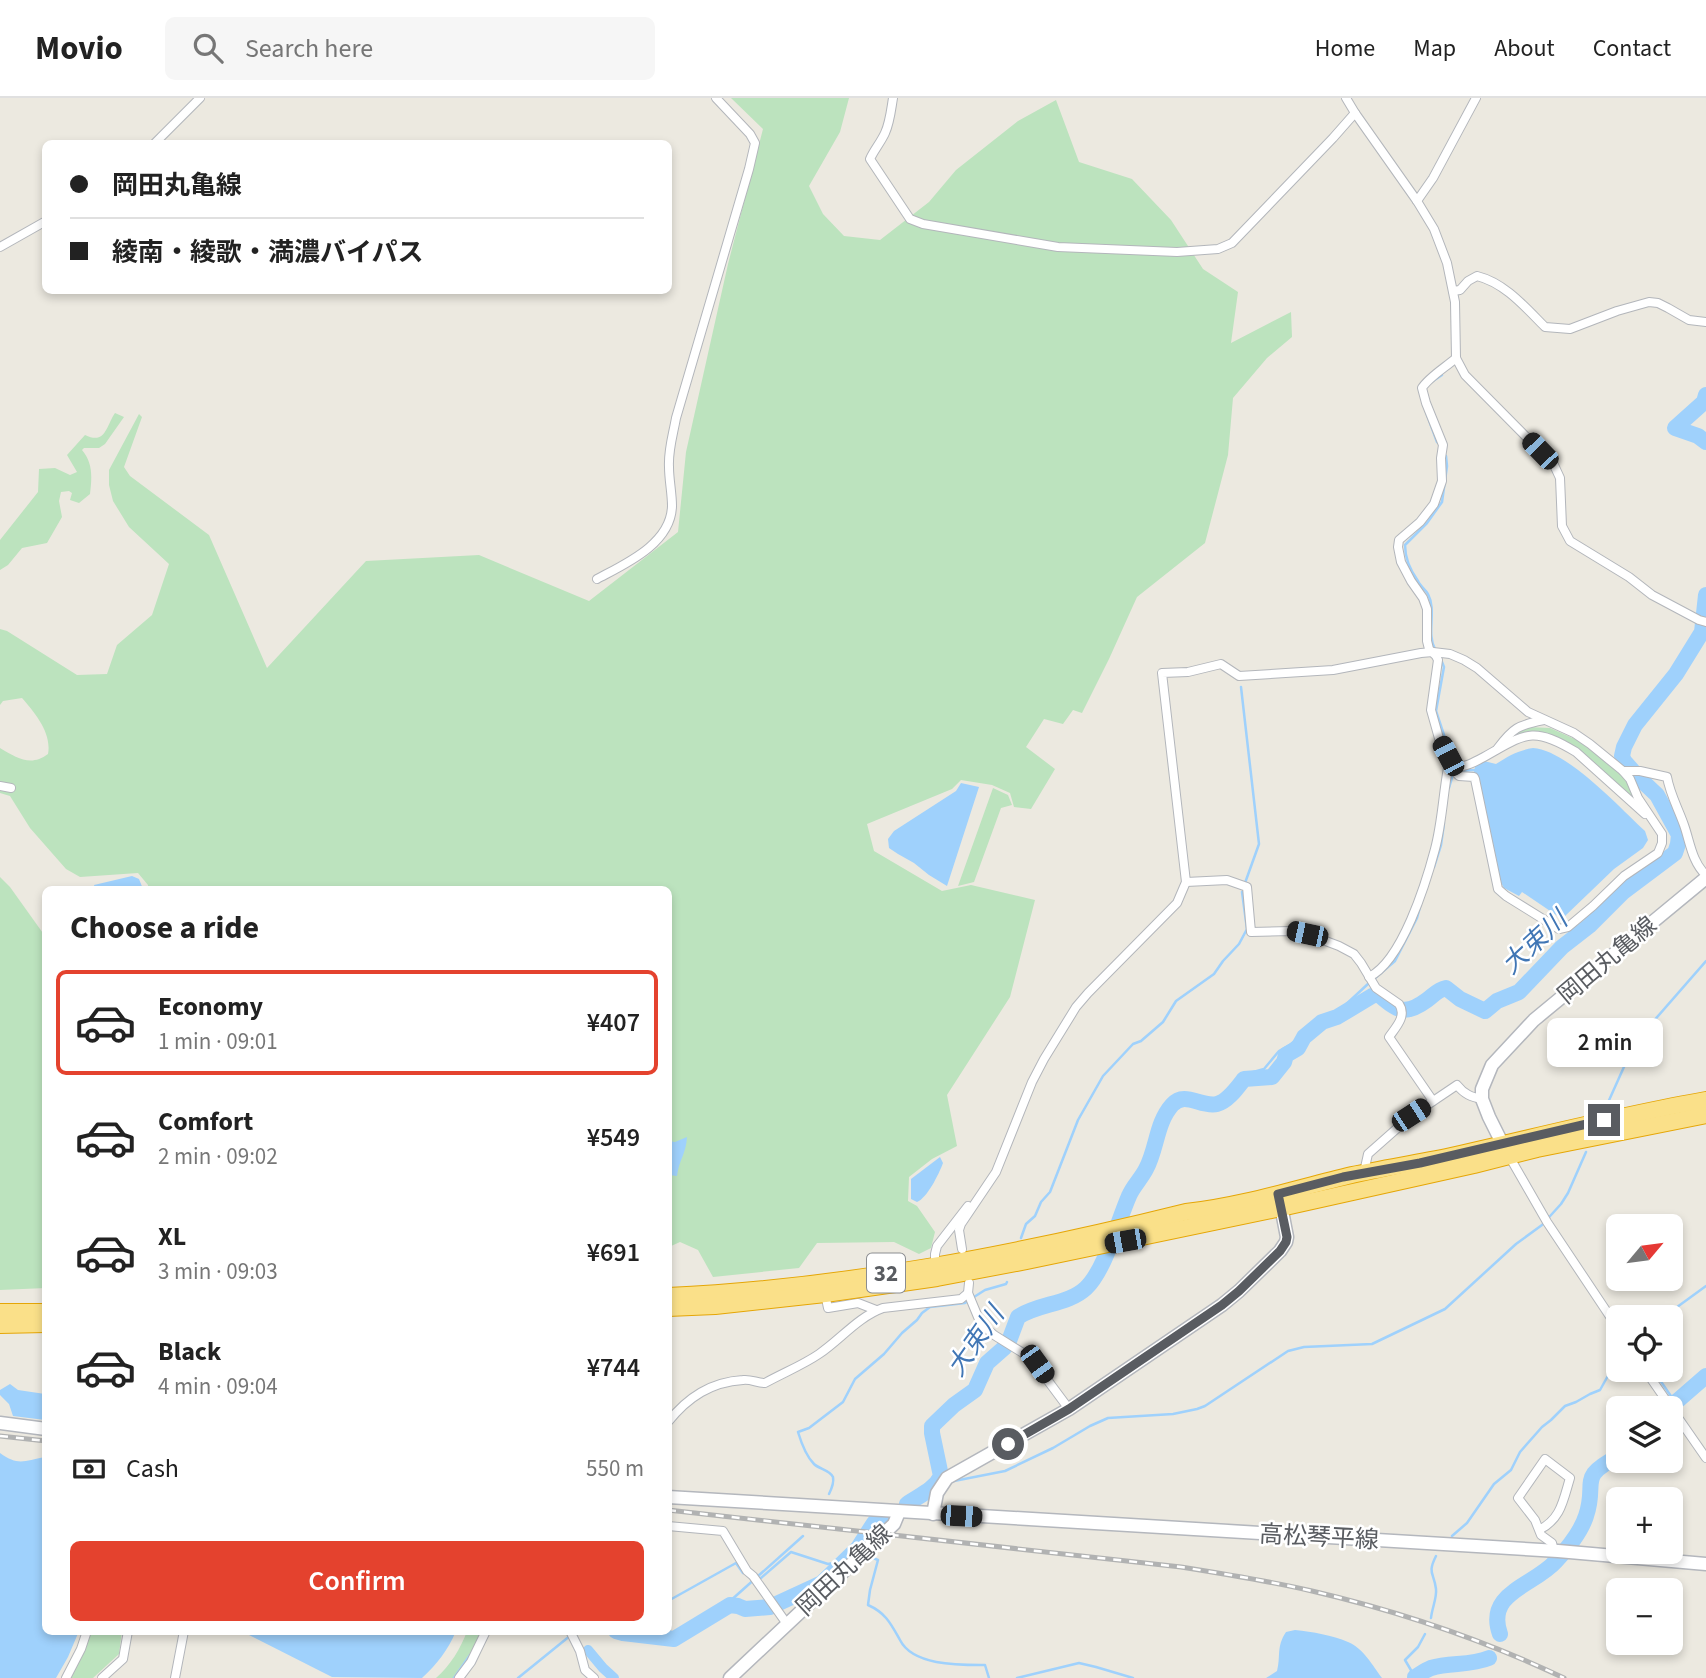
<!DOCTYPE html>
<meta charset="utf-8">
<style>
:root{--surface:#fff;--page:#f6f6f6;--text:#222;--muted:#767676;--line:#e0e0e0;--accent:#e4422e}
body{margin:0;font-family:"Source Sans 3","Noto Sans JP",sans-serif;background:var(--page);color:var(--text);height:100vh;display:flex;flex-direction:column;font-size:26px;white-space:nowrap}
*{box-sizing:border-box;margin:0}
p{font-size:23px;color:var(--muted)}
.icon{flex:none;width:38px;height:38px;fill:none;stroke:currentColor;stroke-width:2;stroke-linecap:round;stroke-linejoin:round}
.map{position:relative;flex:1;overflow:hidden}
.details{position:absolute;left:42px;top:788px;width:630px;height:749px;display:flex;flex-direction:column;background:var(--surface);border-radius:10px;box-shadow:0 4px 10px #0003}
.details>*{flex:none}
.hud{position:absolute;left:42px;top:42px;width:630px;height:154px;border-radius:10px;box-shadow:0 4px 10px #0003;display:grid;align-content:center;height:154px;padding:0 28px;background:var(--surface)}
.needle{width:46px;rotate:61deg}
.fabs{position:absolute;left:1606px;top:1116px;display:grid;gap:14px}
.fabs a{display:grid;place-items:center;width:77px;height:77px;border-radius:10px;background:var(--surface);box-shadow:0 4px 10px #0003;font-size:35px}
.end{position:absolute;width:32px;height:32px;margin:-16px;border:9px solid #595c61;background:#fff;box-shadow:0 0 0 4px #fff}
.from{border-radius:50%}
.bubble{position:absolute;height:49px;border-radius:10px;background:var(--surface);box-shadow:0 4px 10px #0003;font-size:23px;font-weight:600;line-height:49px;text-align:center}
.car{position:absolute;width:21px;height:42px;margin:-21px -10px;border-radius:9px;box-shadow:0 0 5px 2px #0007;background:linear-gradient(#222 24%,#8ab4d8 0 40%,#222 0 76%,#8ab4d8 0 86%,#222 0)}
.hud b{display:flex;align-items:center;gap:24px;height:66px;font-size:26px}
.hud b+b{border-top:2px solid var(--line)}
.hud i{width:18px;height:18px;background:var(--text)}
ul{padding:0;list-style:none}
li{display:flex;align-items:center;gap:21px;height:105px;margin:0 14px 10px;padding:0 14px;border:4px solid transparent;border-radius:10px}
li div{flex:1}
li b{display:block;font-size:26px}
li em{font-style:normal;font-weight:600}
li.active{border-color:var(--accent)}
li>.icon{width:63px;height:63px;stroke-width:1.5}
h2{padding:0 28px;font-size:32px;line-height:84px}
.pay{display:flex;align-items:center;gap:18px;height:77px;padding:0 28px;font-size:26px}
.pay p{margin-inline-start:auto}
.action{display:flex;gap:14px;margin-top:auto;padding:14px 28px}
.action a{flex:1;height:80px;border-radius:10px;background:var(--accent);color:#fff;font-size:28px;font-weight:600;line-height:80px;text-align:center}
header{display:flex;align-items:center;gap:42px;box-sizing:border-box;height:98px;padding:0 35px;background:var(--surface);border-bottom:2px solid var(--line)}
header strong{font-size:33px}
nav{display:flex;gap:38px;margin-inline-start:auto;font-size:24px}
.search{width:490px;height:63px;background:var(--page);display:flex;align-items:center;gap:18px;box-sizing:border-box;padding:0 24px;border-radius:10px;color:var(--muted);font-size:26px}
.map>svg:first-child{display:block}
</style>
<header>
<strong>Movio</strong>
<div class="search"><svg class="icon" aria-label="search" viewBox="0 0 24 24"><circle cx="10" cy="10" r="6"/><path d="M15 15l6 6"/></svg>Search here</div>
<nav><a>Home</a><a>Map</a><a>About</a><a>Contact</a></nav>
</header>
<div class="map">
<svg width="1706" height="1580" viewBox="0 0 1706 1580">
<rect width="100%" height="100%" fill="#ece9e0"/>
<!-- green -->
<g fill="#bce3be">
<path d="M731 0H849L840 34 809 88 823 116 844 138 880 142 929 104 956 72 1018 23 1056 2 1079 64 1132 81 1171 122 1203 171 1238 194 1231 245 1291 214 1292 239 1267 260 1233 300 1228 357 1205 445 1137 499 1109 561 1082 615 1073 612 1063 626 1044 621 1026 649 1055 671 1031 711 1014 709 1010 695 992 687 961 682 952 691 867 726 874 753 942 793 971 787 1035 802 1010 899 947 997 957 1048 932 1061 909 1079 908 1103 917 1108 935 1134 931 1150 919 1156 894 1144 817 1145 799 1170 713 1179 698 1152 680 1144 669 1149 668 791H148V787L138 775 80 779 66 771 30 730 10 698 0 695V650C17 660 31 669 48 656 52 635 35 615 22 600L3 603 0 607V531L7 533 77 577 107 576 117 547 152 517 169 466 129 429 113 403 109 387V372L139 316 142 319 124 369 130 378 209 437 267 570 366 463 479 457 589 503 678 434 686 354 728 166 763 31Z"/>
<path d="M115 315 124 319 105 346 99 350H84L82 352C93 365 92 379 90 396L79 405 70 402 72 395 69 393 61 394 59 403 62 419 47 445 22 450 8 467 0 472V442L38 394 39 371 55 370 70 377 77 374 67 357 85 337C106 347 106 328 115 315Z"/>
<polygon points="1528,629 1550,630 1577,642 1609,666 1626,682 1641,710 1583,657 1541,634 1528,633 1504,645 1511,637"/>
<polygon points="993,690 1008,697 1012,707 1001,710 974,784 958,788"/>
<polygon points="0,779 10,789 45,838 46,1190 0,1192"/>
<polygon points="89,1533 122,1533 119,1556 93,1580 69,1580"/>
<path d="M467 1533H481L473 1551 453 1580H436C450 1568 461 1550 467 1533Z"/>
</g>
<!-- water -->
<g fill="#9fd1fc">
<path d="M1533 650C1567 652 1620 710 1645 733L1648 742 1643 750 1614 771 1564 819H1559L1522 794 1519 798 1504 790 1500 783 1497 764 1479 681 1474 674 1475 669 1484 663 1496 666C1508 658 1519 652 1533 650Z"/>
<polygon points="961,685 979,689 947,788 929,777 914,765 898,756 889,750 888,741 894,733 956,693"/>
<polygon points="132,778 139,781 143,791 95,791 94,787"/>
<path d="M687 1039C686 1056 679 1062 677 1078L669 1077V1043L675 1044Z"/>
<path d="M940 1059 943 1065C939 1076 927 1100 917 1104L911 1101V1081Z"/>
<polygon points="10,1286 18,1292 45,1296 45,1322 13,1318 9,1306 0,1297 0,1292"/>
<path d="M0 1355C18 1368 24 1363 45 1359L46 1533H79L68 1559 56 1580H0Z"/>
<path d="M1295 1532C1313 1534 1332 1537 1348 1544 1363 1550 1373 1568 1382 1580H1266L1277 1573C1281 1558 1276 1549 1286 1534Z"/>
<path d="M241 1533H456C448 1552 437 1566 422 1580L332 1579Z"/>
</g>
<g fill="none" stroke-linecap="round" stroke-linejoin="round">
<!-- stream -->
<g stroke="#9fd1fc" stroke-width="2.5">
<polyline points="1433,283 1442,277"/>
<polyline points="1426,314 1437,344"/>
<path d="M1435 551C1426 535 1437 513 1428 496 1426 492 1420 488 1418 483 1410 472 1405 460 1405 447L1427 425 1442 404 1447 368 1446 358"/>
<polyline points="1440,559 1444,569 1436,613 1454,667"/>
<polyline points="1241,589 1259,746 1245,785"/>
<polyline points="1457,673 1475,672"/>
<polyline points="1449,690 1454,673"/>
<polyline points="1434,769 1441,747 1444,725"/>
<polyline points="1374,881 1395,863 1417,820 1420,809"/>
<polyline points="1240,986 1241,980 1246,976 1264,971 1279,953 1291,946 1320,921 1334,916 1342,910 1369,885"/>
<polyline points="1606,1009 1632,951 1638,941 1706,863"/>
<polyline points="1021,1140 1026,1126 1035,1118 1041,1104 1050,1094 1078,1022 1103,978 1133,946 1141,943 1163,924 1176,903 1214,876 1223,863 1239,846 1247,831 1242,794"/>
<polyline points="974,1199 985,1192 1006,1186 1007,1184"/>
<polyline points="1662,1220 1706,1188"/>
<polyline points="1653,1272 1675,1304"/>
<polyline points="949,1384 1005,1373 1053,1350 1090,1328 1108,1320 1173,1316 1197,1311 1205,1308 1288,1253 1304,1249 1372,1246 1445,1211 1516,1146 1542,1127 1561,1106 1568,1095 1586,1054"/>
<path d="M829 1396C831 1392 834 1384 833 1379 830 1372 819 1371 814 1366 807 1359 801 1344 798 1334L809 1330 843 1304 855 1281 884 1256 902 1235 917 1222 922 1215 930 1209 965 1205 968 1203"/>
<polyline points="1452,1438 1467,1425 1494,1386 1511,1372 1520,1354 1542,1329 1551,1322 1565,1308 1576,1304 1590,1296 1600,1292 1614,1267 1619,1263"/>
<path d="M868 1458 878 1462 870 1492 868 1507C886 1515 891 1526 900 1542 913 1568 960 1567 985 1567L989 1580"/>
<polyline points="757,1480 761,1480 791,1454 828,1466 833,1465 848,1453 856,1455"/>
<polyline points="668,1503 736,1465 743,1475"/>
<path d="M1431 1520C1432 1510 1437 1500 1436 1491 1434 1474 1427 1476 1436 1458"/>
<path d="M628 1533C645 1535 666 1542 682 1534L729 1504 803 1438"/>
<polyline points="1415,1579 1405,1562 1418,1549 1425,1536"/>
<polyline points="454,1580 470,1557"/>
<polyline points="518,1580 576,1533"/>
<polyline points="1017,1580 1079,1565 1096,1569 1133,1580"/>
</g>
<!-- canal -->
<polyline stroke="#9fd1fc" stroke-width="10" points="588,1552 603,1570 614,1580"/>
<!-- river -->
<g stroke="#9fd1fc" stroke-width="16">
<polyline points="1706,297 1704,304 1675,330 1698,338 1706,344"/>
<polyline points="1668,1311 1706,1278"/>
<path d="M907 1406C920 1397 934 1392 941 1378L932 1335V1328L954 1307 975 1292 987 1265 1004 1250 1009 1243 1018 1219C1039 1205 1068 1207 1086 1190 1105 1172 1118 1123 1129 1098 1133 1088 1141 1081 1146 1071 1157 1051 1156 1025 1172 1007 1185 992 1201 1010 1217 1006 1228 1003 1237 990 1244 981L1272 979 1284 964 1286 957 1298 950 1304 939 1322 924 1337 919 1372 898 1378 896C1397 912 1404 919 1427 902 1434 897 1437 892 1446 890L1460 901 1485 913 1497 903 1519 894 1562 849 1589 828 1623 794 1675 755 1678 746 1679 737 1657 697 1639 680 1624 663 1622 658 1624 649 1635 627 1676 576 1702 534 1706 497"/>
<polyline points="616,1533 623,1535 674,1541 730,1507 738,1508 745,1511 770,1509 822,1485 858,1450 874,1425 884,1421"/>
<path d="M1500 1536C1485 1494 1534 1488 1556 1463 1567 1451 1581 1434 1586 1418 1598 1383 1576 1380 1619 1358"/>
<path d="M1416 1580 1415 1579C1420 1576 1426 1572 1431 1570 1450 1564 1470 1568 1489 1560"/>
</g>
<defs>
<g id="street">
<path d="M893 0C891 12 890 24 885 35 881 44 874 52 870 61L910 121 923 126 1058 149 1177 154 1218 151 1232 145 1333 40 1355 15"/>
<polyline points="1346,0 1355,15 1417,103 1434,131 1447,165 1455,204 1456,260 1465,277 1554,367 1560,380 1562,428 1570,443 1629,479 1652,497 1699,522 1706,524"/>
<polyline points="154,46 200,0"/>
<polyline points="1417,103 1433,80 1476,0"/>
<polyline points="0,149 46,123"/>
<path d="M1453 193 1460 192 1468 183 1477 178C1505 185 1525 209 1545 229L1570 231 1617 213 1649 204 1658 205 1668 210 1689 222 1706 224"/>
<path d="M597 481C625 466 671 446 672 408 672 395 669 382 669 369 668 352 673 337 676 320L749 71 755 45 750 36 716 0"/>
<path d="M1498 650C1513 630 1518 627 1544 622"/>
<path d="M1453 670C1465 669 1473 665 1484 659 1525 636 1532 627 1576 654L1645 716"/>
<polyline points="1456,670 1457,676 1459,678 1474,679 1475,681 1498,791 1506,798 1559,831 1568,829 1593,808 1624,778 1658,755 1662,745 1662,736 1638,700 1630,681 1623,673"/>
<polyline points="0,688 11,690"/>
<path d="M1186 784 1227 782 1247 789 1251 834 1291 833 1307 836 1339 848 1354 856 1361 865 1376 890 1399 906C1407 918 1396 929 1389 939L1433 1003"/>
<path d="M1369 879C1402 863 1426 785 1435 751 1442 725 1443 697 1448 670V658L1440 644 1431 612 1438 562 1436 558 1429 551 1427 543V511L1423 500 1411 483 1401 464 1398 449 1399 442 1420 424 1434 406 1442 383 1441 360 1443 347 1426 305 1422 290C1429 279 1446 269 1456 260"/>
<polyline points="1509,1058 1547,1124 1619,1232"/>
<path d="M1364 1074 1368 1056 1411 1018 1457 987C1464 996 1471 999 1482 1001"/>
<path d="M962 1151 959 1132 961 1126 996 1074 1032 984 1044 961 1076 909 1088 895 1177 805 1186 784 1162 575 1188 574 1221 566 1239 578 1333 572 1421 555 1433 554 1450 556 1464 562 1477 570 1528 614 1574 635 1590 646 1623 673H1640L1667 679C1670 696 1678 710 1684 727 1690 744 1692 764 1706 777"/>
<polyline points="935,1168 935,1156 937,1148 968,1108"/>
<polyline points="969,1185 968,1195 978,1219 985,1229 994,1237 1031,1260 1069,1311"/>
<polyline points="825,1196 828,1210 858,1205 876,1212"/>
<polyline points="1645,1272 1706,1360"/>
<path d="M668 1324C688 1299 711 1284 743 1282 751 1281 757 1285 765 1285 783 1275 803 1267 819 1256 841 1241 858 1219 883 1210L961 1201 968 1195"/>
<polyline points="668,1428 723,1433 747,1473 753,1478 787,1526"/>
<path d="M1539 1432C1561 1421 1563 1403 1570 1380L1545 1361 1518 1400 1535 1422 1541 1437 1552 1445 1554 1453"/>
<polyline points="570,1533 580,1553 585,1572 594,1580"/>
<polyline points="66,1580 81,1551 87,1533"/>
<polyline points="102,1580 123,1561 128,1533"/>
<polyline points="175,1580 184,1533"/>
<polyline points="459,1580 471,1564 486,1533"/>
</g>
<g id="secondary">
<polyline points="1505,1051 1489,1019 1482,1001 1482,991 1492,967 1534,922 1706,780"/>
<polyline points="0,1325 46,1331"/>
<polyline points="668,1399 1558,1453 1706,1466"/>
<polyline points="933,1416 937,1395 947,1380 1069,1311 1222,1207 1239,1193 1280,1153 1286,1144 1287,1139 1280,1103"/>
<polyline points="730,1580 894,1426 899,1414"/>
</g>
<g id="highway">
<path d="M668 1198C843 1190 1017 1156 1186 1114 1242 1108 1297 1090 1352 1077 1385 1070 1418 1065 1451 1058 1536 1039 1620 1017 1706 1002"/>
<polyline points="668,1210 715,1208 825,1196 937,1180 1027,1163 1281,1110 1474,1067 1537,1051 1706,1017"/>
<polyline points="0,1214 46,1214"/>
<polyline points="0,1227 46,1226"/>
</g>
</defs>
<!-- street casing -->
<use href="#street" stroke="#b3b6bb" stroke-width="10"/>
<!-- secondary casing -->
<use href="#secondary" stroke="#b4b7bd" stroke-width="15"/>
<!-- highway casing -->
<use href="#highway" stroke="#e5a606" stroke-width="18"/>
<!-- street -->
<use href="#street" stroke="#fff" stroke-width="8"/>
<!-- secondary -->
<use href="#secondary" stroke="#fff" stroke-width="12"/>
<!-- highway -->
<use href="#highway" stroke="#fae089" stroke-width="16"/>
<defs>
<g id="rail">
<polyline points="0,1338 46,1343"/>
<path d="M668 1412 1181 1469C1225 1476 1269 1483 1312 1493 1398 1513 1484 1542 1564 1580"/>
</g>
</defs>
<!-- rail casing -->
<use href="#rail" stroke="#b1b2b2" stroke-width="5"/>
<!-- rail -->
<use href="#rail" stroke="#fff" stroke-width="2.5" stroke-dasharray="8" stroke-linecap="butt"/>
</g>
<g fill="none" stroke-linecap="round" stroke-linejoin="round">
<!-- route -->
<polyline stroke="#595c61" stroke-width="9" points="1008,1346 1069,1311 1222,1207 1239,1193 1280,1153 1286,1144 1287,1139 1278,1096 1343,1079 1420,1065 1604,1022"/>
</g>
<g text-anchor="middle" stroke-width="5" stroke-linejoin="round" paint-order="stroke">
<!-- shield labels -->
<rect fill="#fff" stroke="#8b8d90" stroke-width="2" x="867" y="1155.5" width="38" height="39" rx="5"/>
<g font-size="23" font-weight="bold" fill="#595c61">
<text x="886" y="1183">32</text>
</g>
<!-- street labels -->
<g font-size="24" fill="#595c61" stroke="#fff">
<text transform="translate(1607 862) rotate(-40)" y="8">岡田丸亀線</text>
<text transform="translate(1319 1439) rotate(3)" y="8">高松琴平線</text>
<text transform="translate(844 1472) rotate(-43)" y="8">岡田丸亀線</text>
</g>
<!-- water labels -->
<g font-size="26" font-style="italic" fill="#4076b5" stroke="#fff">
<text transform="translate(1534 844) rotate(-43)" y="9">大束川</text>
<text transform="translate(975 1243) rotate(-55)" y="9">大束川</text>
</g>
</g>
</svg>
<div class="fabs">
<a><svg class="needle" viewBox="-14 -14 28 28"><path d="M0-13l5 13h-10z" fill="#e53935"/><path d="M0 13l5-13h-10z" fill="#767676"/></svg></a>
<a><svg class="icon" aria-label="locate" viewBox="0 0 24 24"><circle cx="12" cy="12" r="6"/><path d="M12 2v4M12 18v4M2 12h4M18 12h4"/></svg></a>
<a><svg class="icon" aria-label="layers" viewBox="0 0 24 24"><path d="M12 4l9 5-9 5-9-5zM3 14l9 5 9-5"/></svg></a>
<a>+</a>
<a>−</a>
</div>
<i class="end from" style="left:1008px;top:1346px"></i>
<i class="end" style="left:1604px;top:1022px"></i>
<div class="bubble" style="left:1547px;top:920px;width:116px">2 min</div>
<i class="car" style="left:1540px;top:353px;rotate:316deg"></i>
<i class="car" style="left:1448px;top:658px;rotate:332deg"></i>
<i class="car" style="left:1307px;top:836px;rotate:282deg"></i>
<i class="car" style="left:1411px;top:1017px;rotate:57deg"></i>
<i class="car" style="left:1125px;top:1143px;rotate:260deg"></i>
<i class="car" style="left:1037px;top:1266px;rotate:144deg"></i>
<i class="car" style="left:961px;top:1418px;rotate:93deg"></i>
<div class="hud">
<b><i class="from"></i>岡田丸亀線</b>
<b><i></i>綾南・綾歌・満濃バイパス</b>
</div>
<section class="details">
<h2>Choose a ride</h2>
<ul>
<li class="active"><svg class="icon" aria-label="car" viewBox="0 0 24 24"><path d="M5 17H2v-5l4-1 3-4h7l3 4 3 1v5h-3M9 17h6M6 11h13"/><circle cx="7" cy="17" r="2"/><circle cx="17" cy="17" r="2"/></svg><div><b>Economy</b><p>1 min · 09:01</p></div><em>¥407</em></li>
<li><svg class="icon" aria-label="car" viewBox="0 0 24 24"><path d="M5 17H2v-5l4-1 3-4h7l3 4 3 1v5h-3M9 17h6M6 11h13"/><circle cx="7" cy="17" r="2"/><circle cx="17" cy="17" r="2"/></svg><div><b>Comfort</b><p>2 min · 09:02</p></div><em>¥549</em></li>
<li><svg class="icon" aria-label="car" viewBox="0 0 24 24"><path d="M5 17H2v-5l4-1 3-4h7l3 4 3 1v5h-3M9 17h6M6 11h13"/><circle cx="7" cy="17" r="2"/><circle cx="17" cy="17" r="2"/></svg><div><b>XL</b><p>3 min · 09:03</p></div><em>¥691</em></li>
<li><svg class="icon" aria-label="car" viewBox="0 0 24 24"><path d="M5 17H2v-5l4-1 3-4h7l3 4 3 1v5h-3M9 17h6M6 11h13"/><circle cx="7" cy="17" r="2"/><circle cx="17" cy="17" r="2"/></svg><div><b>Black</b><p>4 min · 09:04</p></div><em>¥744</em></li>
</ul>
<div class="pay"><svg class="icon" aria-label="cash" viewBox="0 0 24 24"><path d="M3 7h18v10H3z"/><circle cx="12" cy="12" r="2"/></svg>Cash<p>550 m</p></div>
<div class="action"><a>Confirm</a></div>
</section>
</div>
